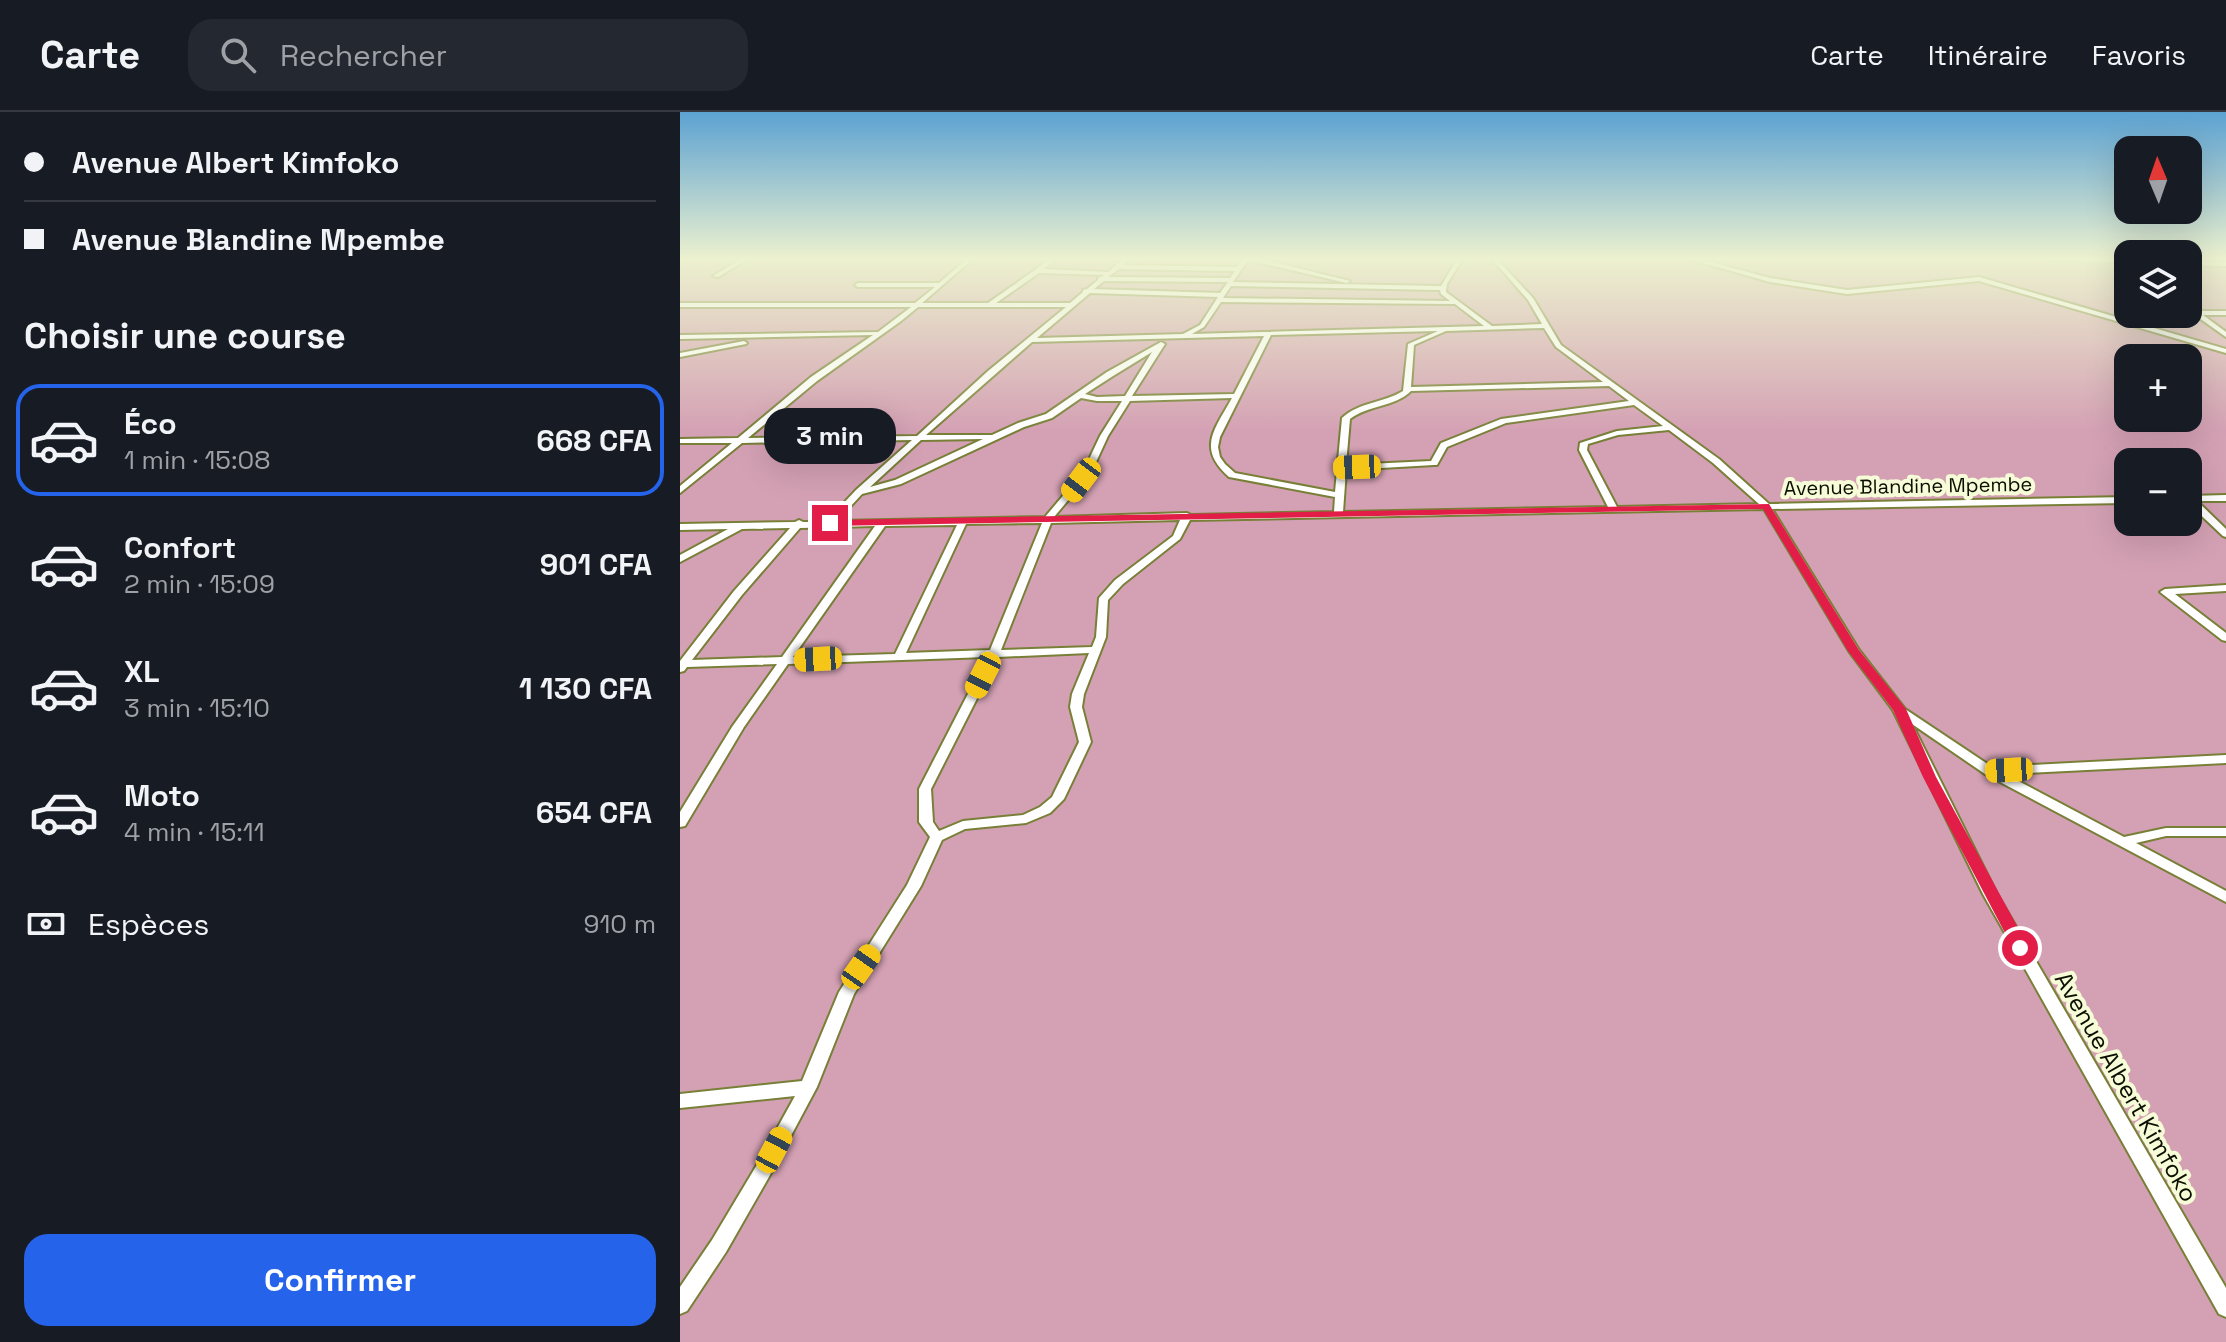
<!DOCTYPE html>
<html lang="fr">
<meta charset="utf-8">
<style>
:root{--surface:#171b24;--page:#242831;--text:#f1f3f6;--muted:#9ea1a6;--line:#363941;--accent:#2563eb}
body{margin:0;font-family:"Space Grotesk",sans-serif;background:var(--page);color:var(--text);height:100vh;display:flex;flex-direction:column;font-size:30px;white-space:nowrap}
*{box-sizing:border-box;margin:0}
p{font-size:26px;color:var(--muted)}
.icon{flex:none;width:44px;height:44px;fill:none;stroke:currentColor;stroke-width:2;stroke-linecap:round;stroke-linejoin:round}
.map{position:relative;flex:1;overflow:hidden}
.sheet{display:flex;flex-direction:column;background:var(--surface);width:680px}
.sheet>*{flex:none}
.hud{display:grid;align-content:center;height:176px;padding:0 24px;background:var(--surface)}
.needle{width:52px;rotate:358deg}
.controls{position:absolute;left:1434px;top:24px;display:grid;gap:16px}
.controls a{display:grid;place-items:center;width:88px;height:88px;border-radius:16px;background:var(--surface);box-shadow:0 8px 32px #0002;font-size:40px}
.end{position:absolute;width:36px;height:36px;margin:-18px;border:10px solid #e11d48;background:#fff;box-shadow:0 0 0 4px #fff}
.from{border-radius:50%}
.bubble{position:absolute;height:56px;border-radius:24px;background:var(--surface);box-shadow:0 8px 32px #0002;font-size:26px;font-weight:800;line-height:56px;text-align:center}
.car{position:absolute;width:24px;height:48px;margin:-24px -12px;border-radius:10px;box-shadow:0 0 6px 2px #0007;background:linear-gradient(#f5c518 24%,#345 0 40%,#f5c518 0 76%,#345 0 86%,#f5c518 0)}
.hud b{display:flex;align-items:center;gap:28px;height:76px;font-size:30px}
.hud b+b{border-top:2px solid var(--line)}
.hud i{width:20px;height:20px;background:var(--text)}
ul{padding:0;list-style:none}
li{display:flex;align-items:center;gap:24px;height:112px;margin:0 16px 12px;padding:0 8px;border:4px solid transparent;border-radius:24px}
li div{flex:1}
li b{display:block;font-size:30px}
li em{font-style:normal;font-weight:800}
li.selected{border-color:var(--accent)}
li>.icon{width:72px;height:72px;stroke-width:1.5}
h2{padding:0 24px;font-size:36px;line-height:96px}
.pay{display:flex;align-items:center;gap:20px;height:88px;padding:0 24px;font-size:30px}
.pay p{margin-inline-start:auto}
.cta{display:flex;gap:16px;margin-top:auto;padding:16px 24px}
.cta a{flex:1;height:92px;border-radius:24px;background:var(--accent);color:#fff;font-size:32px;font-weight:800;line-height:92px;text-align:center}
header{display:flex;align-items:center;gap:48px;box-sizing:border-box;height:112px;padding:0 40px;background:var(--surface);border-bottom:2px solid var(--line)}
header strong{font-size:38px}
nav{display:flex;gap:44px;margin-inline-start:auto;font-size:28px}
.search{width:560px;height:72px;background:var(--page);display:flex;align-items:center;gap:20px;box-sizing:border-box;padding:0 28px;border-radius:24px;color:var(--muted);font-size:30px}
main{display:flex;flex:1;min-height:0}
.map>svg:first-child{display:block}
</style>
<header>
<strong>Carte</strong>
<div class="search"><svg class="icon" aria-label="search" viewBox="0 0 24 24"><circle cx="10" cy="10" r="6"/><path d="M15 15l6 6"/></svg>Rechercher</div>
<nav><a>Carte</a><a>Itinéraire</a><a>Favoris</a></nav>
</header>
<main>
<section class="sheet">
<div class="hud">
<b><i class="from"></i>Avenue Albert Kimfoko</b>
<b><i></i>Avenue Blandine Mpembe</b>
</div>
<h2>Choisir une course</h2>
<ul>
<li class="selected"><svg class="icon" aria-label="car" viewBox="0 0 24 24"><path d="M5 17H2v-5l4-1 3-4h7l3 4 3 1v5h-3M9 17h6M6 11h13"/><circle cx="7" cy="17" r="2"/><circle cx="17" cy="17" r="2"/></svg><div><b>Éco</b><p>1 min · 15:08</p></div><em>668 CFA</em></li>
<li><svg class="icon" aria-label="car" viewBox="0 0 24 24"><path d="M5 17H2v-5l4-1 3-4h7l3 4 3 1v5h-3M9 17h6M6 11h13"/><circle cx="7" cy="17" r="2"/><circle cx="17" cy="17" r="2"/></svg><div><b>Confort</b><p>2 min · 15:09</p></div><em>901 CFA</em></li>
<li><svg class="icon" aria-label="car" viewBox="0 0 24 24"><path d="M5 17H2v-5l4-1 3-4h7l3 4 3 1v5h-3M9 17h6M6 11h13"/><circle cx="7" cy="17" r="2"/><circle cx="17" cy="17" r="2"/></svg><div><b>XL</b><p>3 min · 15:10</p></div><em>1 130 CFA</em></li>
<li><svg class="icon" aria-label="car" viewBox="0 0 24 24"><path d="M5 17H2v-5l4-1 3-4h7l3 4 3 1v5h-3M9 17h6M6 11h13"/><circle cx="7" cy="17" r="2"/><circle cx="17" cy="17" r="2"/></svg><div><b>Moto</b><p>4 min · 15:11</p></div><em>654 CFA</em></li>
</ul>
<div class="pay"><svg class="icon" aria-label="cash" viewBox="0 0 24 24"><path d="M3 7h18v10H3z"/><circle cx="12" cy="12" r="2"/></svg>Espèces<p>910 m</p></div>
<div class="cta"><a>Confirmer</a></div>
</section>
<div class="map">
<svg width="1546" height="1230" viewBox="0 0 1546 1230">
<rect width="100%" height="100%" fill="#d5df94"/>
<!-- green -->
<path fill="#d4a1b4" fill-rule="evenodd" d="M0 146H1448V202H1508V146H1546V1230H0ZM1448 246H1508V306H1448ZM1448 350H1508V410H1448Z"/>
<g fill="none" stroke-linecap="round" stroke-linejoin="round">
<defs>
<g id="street">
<polygon points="63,146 70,146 38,165 33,164"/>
<path d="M288 146H294L242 191H308L372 146H378L363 157 428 160 444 146H450L443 153 557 155 563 146H577L670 169 667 171 568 148 553 170 761 174 778 146H783L767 172 766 180 812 214 862 212 848 188 811 146H816L853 186 881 233 1039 347 1089 392 1448 385V391L1092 397 1179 538 1225 597 1312 655 1546 643V651L1325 662 1444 725 1486 716H1546V724H1486L1456 731 1546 779V790L1305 662 1232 612 1317 782 1546 1176V1205L1539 1202 1303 782 1213 598 1169 539 1084 397 510 408 500 427 443 472 428 488 426 525 404 582 402 595 411 630 384 687 370 701 346 711 285 717 262 728 241 774 174 882 137 975 90 1063 46 1140 7 1199 0 1202V1175L32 1128 78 1051 115 984 0 996V982L122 969 159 880 227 773 250 725 239 710V677L307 545 108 552 64 615 5 714 0 715V700L52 615 97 552 7 555 4 559 0 560V549L54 479 110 416 62 417 0 450V443L48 417 0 418V412L115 410 119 408 123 410H146L176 378 232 328 62 331 0 381V374L52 331H0V327L58 326 131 265 193 223 0 227V223L198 220 231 195H0V191H235L255 175H178L175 173 178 171H259ZM439 157 555 159 550 166 428 165ZM359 161 425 163 418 166V168L407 177 403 178V180L390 191H316ZM424 169 548 170 540 181 414 177ZM551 174 760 178 761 182 770 189 543 186ZM410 181 538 185 520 213 503 222 357 226ZM541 190 775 192 804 214 512 222 524 215ZM238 195H386L308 259 237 324 68 326 137 269 221 209ZM864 216 876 235 923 270 731 275 734 233 766 219ZM758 219 728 232 723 279C704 291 679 290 662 306L655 380 555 361 545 352 540 345 538 335 540 325 591 223ZM584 224 554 282 452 284 485 232 481 230 427 260 366 302 338 311 312 323H246L352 230ZM472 240 445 284 417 285 405 282 433 264ZM929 274 949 289 821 307 761 331 751 349 666 353 670 307C688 293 715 295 731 279ZM401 286 417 289H442L420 324 403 360 365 405 157 409 182 382 221 372 344 315 372 306ZM552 286C535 317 516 336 549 365L655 385 654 400 511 403 507 401 374 405 411 361 428 324 450 289ZM954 293 983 314 937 319 900 331 899 338 928 395 663 400 666 358 754 353H757L767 335 826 311ZM989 318 1033 351 1079 392 937 395 907 338 908 332 938 323ZM303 327 215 368 190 375 241 328ZM500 408 493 424 435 468 419 486 416 525 412 535 321 538 371 411ZM362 411 310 538 226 541 286 412ZM277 413 215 542 113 545 205 414ZM195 414 102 545 12 548 62 483 120 416ZM409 541 392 582 390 595 399 630 372 685 360 695 343 703 283 709 259 719 253 710 251 677 318 545Z"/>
<polygon points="1006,146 1016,146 1090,166 1167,178 1299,165 1546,237 1546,241 1299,169 1167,182 1090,170"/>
<polygon points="1370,146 1448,147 1448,151 1372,148"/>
<polygon points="1508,149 1546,150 1546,154 1508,153"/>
<polygon points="1508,199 1546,199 1546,203 1523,203 1546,220 1546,225 1515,203 1506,202 1508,202"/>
<polygon points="64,229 67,231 66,232 0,245 0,241"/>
<polygon points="1546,383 1546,389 1517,389 1546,417 1546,425 1543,424 1508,391 1508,384"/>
<polygon points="1546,473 1546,479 1495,482 1546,521 1546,529 1542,528 1480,480 1485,477"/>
</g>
</defs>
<!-- street casing -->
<use href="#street" stroke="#787f37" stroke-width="4"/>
<!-- street -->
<use href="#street" fill="#fff" fill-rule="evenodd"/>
</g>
<!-- sky -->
<linearGradient id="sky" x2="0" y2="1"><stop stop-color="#5ca2d2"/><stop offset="0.46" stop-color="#ecf1cf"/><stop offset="1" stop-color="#ecf1cf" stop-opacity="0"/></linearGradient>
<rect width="1546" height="319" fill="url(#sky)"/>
<!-- route -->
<polygon fill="#e11d48" points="1089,392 1179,538 1226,597 1256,665 1349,836 1346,840 1335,840 1243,665 1213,598 1168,539 1083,397 150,414 145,411 150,408"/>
<g text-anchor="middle" stroke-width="8" stroke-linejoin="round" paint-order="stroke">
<!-- far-street labels -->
<g font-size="20" fill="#0c0e00" stroke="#f6fcd7">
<text transform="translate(1228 374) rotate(-1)" y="7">Avenue Blandine Mpembe</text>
</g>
<!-- street labels -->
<g font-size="24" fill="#0c0e00" stroke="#f6fcd7">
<text transform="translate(1446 975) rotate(60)" y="8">Avenue Albert Kimfoko</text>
</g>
</g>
</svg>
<div class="controls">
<a><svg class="needle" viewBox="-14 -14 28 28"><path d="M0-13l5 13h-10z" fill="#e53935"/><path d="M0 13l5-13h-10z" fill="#9ea1a6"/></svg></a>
<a><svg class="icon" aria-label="layers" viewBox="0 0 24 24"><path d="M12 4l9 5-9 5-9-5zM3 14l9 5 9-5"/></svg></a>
<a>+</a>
<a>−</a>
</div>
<i class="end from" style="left:1340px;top:836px"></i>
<i class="end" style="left:150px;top:411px"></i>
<div class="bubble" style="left:84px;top:296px;width:132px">3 min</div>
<i class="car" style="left:677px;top:355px;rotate:268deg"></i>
<i class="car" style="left:401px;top:368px;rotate:217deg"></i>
<i class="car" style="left:138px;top:547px;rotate:267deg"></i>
<i class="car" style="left:303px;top:563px;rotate:207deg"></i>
<i class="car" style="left:1329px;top:658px;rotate:267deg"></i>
<i class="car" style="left:181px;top:855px;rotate:35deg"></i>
<i class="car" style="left:94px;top:1038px;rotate:28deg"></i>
</div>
</main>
